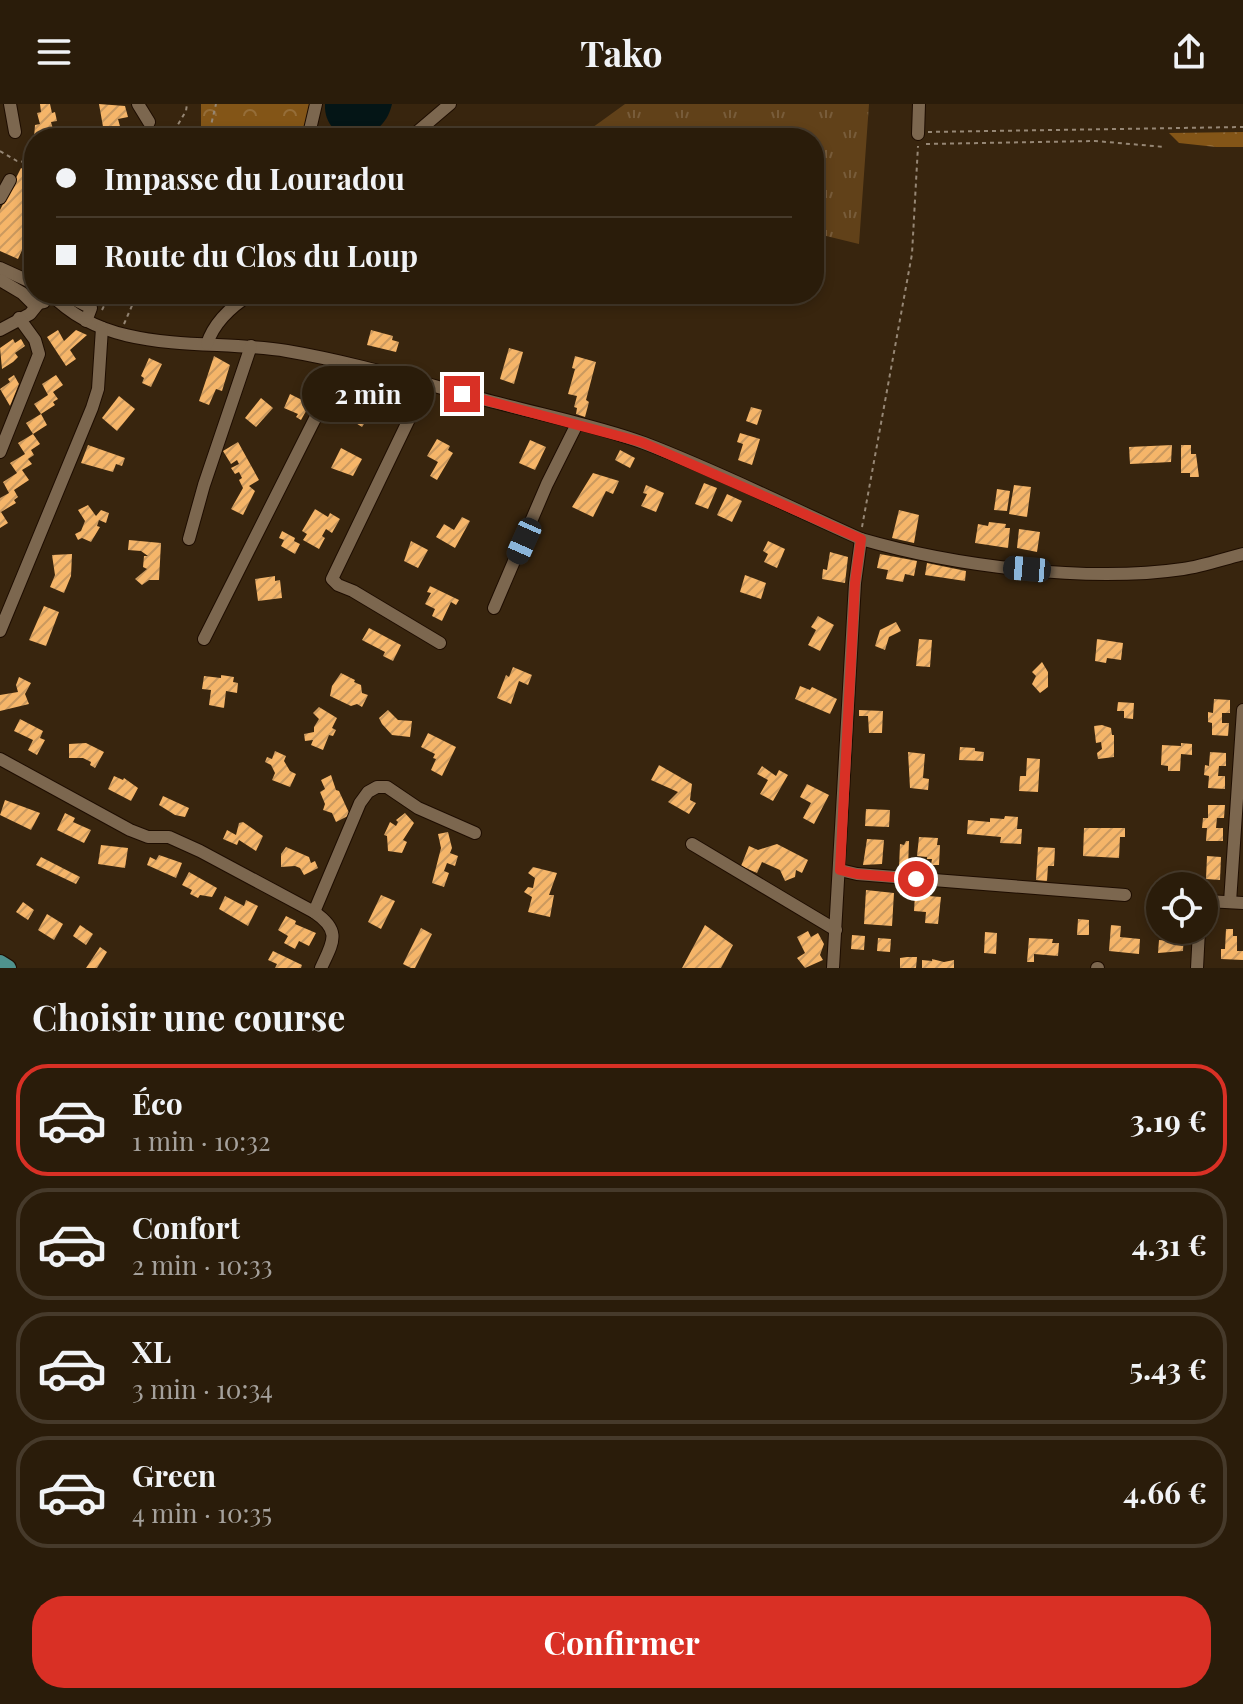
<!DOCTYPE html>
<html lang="fr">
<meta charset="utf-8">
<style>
:root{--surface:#2a1c0a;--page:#322513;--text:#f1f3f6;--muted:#a5a19c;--line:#463a2b;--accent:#d93025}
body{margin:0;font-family:"Playfair Display",serif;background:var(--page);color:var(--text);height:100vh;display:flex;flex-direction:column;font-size:30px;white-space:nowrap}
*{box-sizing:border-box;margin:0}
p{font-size:26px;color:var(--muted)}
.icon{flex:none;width:44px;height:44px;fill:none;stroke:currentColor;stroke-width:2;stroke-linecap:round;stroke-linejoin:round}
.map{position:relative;height:864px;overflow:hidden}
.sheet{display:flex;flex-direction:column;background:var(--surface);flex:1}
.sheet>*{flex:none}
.top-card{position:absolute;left:24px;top:24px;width:800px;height:176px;border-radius:32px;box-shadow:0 4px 12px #0003,0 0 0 2px var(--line);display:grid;align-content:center;height:176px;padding:0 32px;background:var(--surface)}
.controls{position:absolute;left:1146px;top:768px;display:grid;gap:16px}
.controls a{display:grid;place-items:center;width:72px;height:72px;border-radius:50%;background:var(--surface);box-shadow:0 4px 12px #0003,0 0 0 2px var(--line);font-size:40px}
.end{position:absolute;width:36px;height:36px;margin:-18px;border:10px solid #d93025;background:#fff;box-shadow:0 0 0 4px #fff}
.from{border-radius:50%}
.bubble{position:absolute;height:56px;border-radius:28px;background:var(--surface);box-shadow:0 4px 12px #0003,0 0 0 2px var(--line);font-size:26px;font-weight:700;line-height:56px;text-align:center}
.car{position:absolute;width:24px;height:48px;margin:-24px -12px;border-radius:10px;box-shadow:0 0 6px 2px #0007;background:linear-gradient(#222 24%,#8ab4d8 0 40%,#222 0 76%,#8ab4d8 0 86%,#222 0)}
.top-card b{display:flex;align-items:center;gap:28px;height:76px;font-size:30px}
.top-card b+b{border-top:2px solid var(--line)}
.top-card i{width:20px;height:20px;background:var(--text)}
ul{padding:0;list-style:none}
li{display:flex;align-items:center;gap:24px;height:112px;margin:0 16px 12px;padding:0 16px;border:4px solid var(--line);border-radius:32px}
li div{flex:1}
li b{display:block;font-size:30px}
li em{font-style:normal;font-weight:700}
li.selected{border-color:var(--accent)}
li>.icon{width:72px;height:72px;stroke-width:1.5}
h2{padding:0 32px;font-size:36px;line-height:96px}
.action{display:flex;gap:16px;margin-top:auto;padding:16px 32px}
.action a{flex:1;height:92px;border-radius:32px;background:var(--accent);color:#fff;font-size:32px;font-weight:700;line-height:92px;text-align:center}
header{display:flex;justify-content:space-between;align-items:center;height:104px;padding:0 32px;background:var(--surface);font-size:36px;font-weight:700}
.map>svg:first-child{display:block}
</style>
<header><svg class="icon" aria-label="menu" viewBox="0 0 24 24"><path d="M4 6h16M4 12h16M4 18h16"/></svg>Tako<svg class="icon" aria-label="share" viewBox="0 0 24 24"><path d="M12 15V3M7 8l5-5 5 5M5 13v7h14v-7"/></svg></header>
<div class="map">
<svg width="1243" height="864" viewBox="0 0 1243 864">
<defs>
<pattern id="grass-tufts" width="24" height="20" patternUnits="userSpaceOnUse" patternTransform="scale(2)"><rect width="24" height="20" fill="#614119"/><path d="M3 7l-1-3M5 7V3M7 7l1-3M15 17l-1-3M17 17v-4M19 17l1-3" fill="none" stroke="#785c3a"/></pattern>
<pattern id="forest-crowns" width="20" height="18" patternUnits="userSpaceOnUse" patternTransform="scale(2)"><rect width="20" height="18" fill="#835517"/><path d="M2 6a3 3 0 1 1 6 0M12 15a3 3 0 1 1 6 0" fill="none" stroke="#956d38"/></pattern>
<pattern id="building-hatch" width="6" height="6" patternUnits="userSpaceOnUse" patternTransform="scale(2)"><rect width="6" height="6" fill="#f5b569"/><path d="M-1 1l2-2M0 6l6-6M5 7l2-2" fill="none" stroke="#ca995f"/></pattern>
</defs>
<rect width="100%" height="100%" fill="#38250e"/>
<!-- grass -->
<polygon fill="url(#grass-tufts)" points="625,0 869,0 859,140 814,129 814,34 578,34"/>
<!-- forest -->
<g fill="url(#forest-crowns)">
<polygon points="201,0 311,0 304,34 201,34"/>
<polygon points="1243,28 1243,43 1216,43 1179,39 1169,29"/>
</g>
<!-- water -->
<path fill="#041516" d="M325 0H392C382 45 323 42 325 0Z"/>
<!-- building -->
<g fill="url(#building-hatch)">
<polygon points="40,0 50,0 52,9 55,8 57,17 51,18 53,25 56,25 56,33 34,34 35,21 40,20 37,9 41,8"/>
<polygon points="99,0 125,2 128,13 118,15 121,26 130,24 132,34 105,34"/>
<polygon points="21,64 34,71 34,120 18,155 0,147 0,106"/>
<polygon points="58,226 64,237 76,226 87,231 70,246 76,255 66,262 47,233"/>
<polygon points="371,226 393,232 392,236 399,238 396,248 367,241"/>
<polygon points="13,235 15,239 21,235 25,242 15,249 18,253 13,258 2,265 0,244"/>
<polygon points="509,244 523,248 514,280 500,275"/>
<polygon points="214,252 230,261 222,287 216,285 209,301 199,297"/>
<polygon points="575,252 596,258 586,296 589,298 585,313 576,310 577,304 574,303 577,292 568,290 575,265 572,264"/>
<polygon points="149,254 162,260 151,283 142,279 144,274 141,272"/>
<polygon points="14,271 19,280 10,302 0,285 10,278 8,275"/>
<polygon points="56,271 63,281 53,288 58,295 53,298 55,301 41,310 34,300 48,291 42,280"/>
<polygon points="290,290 310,300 301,316 296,313 298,310 284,304"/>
<polygon points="119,292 135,305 117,327 102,314"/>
<polygon points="261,294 273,304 256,323 245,314"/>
<polygon points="363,294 385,307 378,318 369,312 362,323 351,316"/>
<polygon points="751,303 762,306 757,321 746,317"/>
<polygon points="41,310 47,321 33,330 26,319"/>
<polygon points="740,329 760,335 752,361 738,356 743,340 737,338"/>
<polygon points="33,330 40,340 31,346 34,351 28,355 32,360 22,366 29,376 14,386 18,393 14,396 16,399 1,408 8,419 0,424 0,394 9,389 3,378 17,369 10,359 25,350 18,339"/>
<polygon points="437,335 450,342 448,346 453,349 437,376 430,372 438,358 427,352"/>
<polygon points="530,336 546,343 535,366 519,359"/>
<polygon points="238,338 259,376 249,382 255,387 243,411 231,405 243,384 239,376 242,374 239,368 235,370 231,364 239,360 237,356 231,360 223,347"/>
<polygon points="88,341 125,354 122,362 116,360 113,368 81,359"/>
<polygon points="1172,341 1171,358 1130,360 1129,343"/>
<polygon points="1181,341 1191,341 1191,350 1196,350 1199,373 1190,373 1190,369 1181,369"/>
<polygon points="341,344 362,355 353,372 331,364"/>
<polygon points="620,346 635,354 630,364 615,356"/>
<polygon points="593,369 619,377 613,390 606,387 593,413 572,403"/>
<polygon points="704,379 717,384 708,405 695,400"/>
<polygon points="646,381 664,389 656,408 641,402 647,390 643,389"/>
<polygon points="1014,381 1031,383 1027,413 1009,410"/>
<polygon points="997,385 1010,387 1007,407 994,406"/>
<polygon points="727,390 742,397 732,418 717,411"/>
<polygon points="88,401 96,412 101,406 109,409 106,419 99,416 97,422 100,423 91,438 82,434 78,436 75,430 81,427 85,417 78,406"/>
<polygon points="315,405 328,413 330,409 340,415 332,429 326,425 322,432 325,434 319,445 303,436 307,430 302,427"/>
<polygon points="899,406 919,411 914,439 892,434"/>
<polygon points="462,413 470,417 455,444 436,433 444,420 454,426"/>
<polygon points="989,418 1006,420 1005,424 1010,424 1008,444 975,439 978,420 988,422"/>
<polygon points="1019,425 1040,428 1037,448 1017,444"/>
<polygon points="282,427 295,434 294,437 300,440 295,450 281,442 284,436 279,434"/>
<polygon points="129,436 161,439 159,476 149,476 142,481 135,475 147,465 143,463 144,452 148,452 141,447 128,446"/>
<polygon points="411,437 428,446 418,464 404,457"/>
<polygon points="768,437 785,445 777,464 764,458 768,450 763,447"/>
<polygon points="830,448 848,453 845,479 822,475 823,465 827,466"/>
<polygon points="72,450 71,472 64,489 50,483 55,471 52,451"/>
<polygon points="880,450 917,457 914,472 905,470 903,478 886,475 888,466 877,464"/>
<polygon points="927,459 966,467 965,477 925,471"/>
<polygon points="745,471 766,479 761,495 740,488"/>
<polygon points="275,472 275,477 280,476 282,494 258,497 255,475"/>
<polygon points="430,482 459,496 456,501 451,498 442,517 432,512 435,505 425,500 431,489 427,488"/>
<polygon points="44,502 59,508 46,542 29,536"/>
<polygon points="818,512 834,521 820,547 808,541 816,526 811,523"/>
<polygon points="896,518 901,527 889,533 885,546 875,542 880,526"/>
<polygon points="369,524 401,541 393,557 383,552 385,548 362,536"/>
<polygon points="919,535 932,536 930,563 916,562"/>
<polygon points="1097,535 1123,539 1121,556 1107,554 1106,559 1095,557"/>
<polygon points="1042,558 1048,568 1048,583 1040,589 1032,580 1036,572 1032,568"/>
<polygon points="513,563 532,571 528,581 519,577 511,600 497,594 506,571 509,573"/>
<polygon points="341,569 355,576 354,578 361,581 362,589 368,591 362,603 357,600 351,602 330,592 332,582"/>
<polygon points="221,571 234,573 233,578 238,579 237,589 226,587 224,604 209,601 211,586 202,585 204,572 221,574"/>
<polygon points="19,573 31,579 25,590 29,600 0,607 0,591 18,588 16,581"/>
<polygon points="800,582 810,586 812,583 837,595 830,610 795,595"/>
<polygon points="1214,595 1230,596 1230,609 1222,609 1222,619 1229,619 1228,632 1212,631 1212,619 1208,618 1208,608 1213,609"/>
<polygon points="1118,598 1134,599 1133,615 1124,614 1124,607 1117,607"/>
<polygon points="319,603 337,614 332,624 336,626 333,632 329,631 323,646 311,641 313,636 305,637 304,630 314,628 314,623 319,615 313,609"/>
<polygon points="388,606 398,616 412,617 410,633 392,631 382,620 379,614"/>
<polygon points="859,606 883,607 882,629 869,629 868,612 859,612"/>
<polygon points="20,615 43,627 40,634 45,636 37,651 28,646 33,636 14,627"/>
<polygon points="1102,621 1111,624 1112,631 1114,631 1114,653 1098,655 1097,649 1102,645 1101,638 1096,639 1094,622"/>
<polygon points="428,629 456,643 442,672 431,666 436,655 433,654 435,650 421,643"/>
<polygon points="86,639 104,648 95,664 90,661 91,658 83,654 69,654 69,640"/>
<polygon points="1181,639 1192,640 1192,651 1181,650 1180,667 1168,667 1168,662 1161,661 1162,641 1181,642"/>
<polygon points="960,643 975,644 975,647 984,648 983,657 959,656"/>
<polygon points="275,647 286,652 284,657 290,667 296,670 290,683 272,676 275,669 271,661 265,658 267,653 272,655"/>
<polygon points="908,648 925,650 923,674 929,675 928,686 910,684"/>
<polygon points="1210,648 1226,649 1226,662 1219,662 1218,672 1225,672 1225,685 1208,684 1209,672 1204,671 1205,661 1209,662"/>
<polygon points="1027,654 1040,655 1038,688 1019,687 1020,672 1026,672"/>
<polygon points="659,661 692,680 690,696 696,699 689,710 668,698 678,688 651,676"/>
<polygon points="762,662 776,672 779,666 788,671 773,697 760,690 768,676 757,670"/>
<polygon points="331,671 336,686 339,687 350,711 336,718 332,709 323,706 325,700 320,688 325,685 321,676"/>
<polygon points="114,672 123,676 124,674 138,684 131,697 108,685"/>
<polygon points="807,680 829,691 814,720 803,714 811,699 800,693"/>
<polygon points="163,692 189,704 185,713 175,711 159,701"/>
<polygon points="5,696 40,709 31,726 0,711"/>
<polygon points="1208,701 1225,701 1224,714 1217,714 1216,724 1223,724 1223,737 1206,737 1207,724 1202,724 1203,714 1208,714"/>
<polygon points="866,705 890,706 889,723 865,722"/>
<polygon points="65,709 75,714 73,718 91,726 84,739 57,726"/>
<polygon points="405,709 414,719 403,736 407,738 402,749 388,747 387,732 384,731 390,718 396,722 398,718 396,716"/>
<polygon points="1005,712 1018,713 1017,725 1022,725 1021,740 1000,739 1001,733 967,730 968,716 990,718 990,714 1004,715"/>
<polygon points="243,718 263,732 256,747 239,736 237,741 223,735 227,726 236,731 239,719"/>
<polygon points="1084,724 1125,724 1125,733 1120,733 1119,754 1083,752"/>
<polygon points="448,728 452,744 450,749 458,752 455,762 447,759 444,767 449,769 444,783 432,779 441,744 438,730"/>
<polygon points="919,733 938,734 937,741 940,741 939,761 931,761 932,755 927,755 927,753 917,752"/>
<polygon points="867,735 884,736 882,760 863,761"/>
<polygon points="906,737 909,737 908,764 899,764 900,740 904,741"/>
<polygon points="777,740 808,756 802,769 796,766 795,773 785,777 780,766 762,758 757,769 741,762 749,742 758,746"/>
<polygon points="101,741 128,744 125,764 98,760"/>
<polygon points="286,743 309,753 311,759 315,757 318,764 304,771 300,764 295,762 281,763 281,750"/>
<polygon points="1038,743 1055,744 1054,762 1048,762 1047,777 1036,776"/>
<polygon points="159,751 182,759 176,774 147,761 150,753 156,756"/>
<polygon points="1207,752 1221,753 1220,776 1206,775"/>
<polygon points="41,753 80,773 76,780 36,761"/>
<polygon points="533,763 557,769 549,791 554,791 550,813 528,808 532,793 524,788 528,783 533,784 535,774 528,769"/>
<polygon points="189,768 217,784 212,793 200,791 198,794 190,790 192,786 182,781"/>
<polygon points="866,786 894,789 892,822 864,820"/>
<polygon points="381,791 395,797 381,825 368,818"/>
<polygon points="915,791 941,793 938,820 925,819 926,808 914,807"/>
<polygon points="225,792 244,802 246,796 258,802 248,822 219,805"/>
<polygon points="23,798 34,806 28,816 16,808"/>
<polygon points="47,810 63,820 54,836 38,826"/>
<polygon points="286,812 296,817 295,820 316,829 309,842 299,837 295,845 284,839 288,832 278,826"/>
<polygon points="1078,815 1089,816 1089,831 1077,831"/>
<polygon points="80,821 93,830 86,841 73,832"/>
<polygon points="705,821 733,841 721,864 682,864"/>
<polygon points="1111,821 1121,822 1120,833 1140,835 1139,850 1109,847"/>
<polygon points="421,824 432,830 415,864 411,864 403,860"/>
<polygon points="1226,825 1233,825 1233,832 1237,832 1237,847 1243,847 1243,856 1221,855 1221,845 1225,845"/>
<polygon points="1172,826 1184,826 1183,847 1158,849 1159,836 1172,837"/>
<polygon points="808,827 811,833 818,829 824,840 820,851 823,856 805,864 797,854 805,849 797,833"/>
<polygon points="985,828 997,829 996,850 984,849"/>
<polygon points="852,831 865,832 864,846 851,845"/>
<polygon points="878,834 891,835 890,848 877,847"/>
<polygon points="1029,834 1053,835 1052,839 1059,839 1058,852 1034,850 1034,858 1027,858"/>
<polygon points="100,843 107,848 97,864 86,864"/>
<polygon points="273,847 302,861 301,864 275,864 277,860 268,856"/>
<polygon points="907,853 917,853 916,864 900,864 900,854"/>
<polygon points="932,855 944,858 954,856 954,864 922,864 922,856 932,857"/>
</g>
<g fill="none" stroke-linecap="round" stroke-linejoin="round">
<defs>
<g id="minor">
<polyline points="10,0 15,28"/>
<polyline points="138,0 149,18"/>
<polyline points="918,30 919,0"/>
<polyline points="308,34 316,0"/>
<polyline points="410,34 450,0"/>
<polyline points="0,94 10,76"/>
<polyline points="0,164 33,179"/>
<polyline points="0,176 22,189 33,200 44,198 48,190"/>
<path d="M51 190C110 253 209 234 287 247 358 259 428 281 498 299 547 312 598 322 644 339 718 367 789 403 861 435 954 462 1087 479 1183 465 1203 462 1223 455 1243 450"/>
<polyline points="64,190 91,204 86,217"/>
<polyline points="0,226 30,210 38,200"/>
<path d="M207 240C214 218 232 202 251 190"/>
<polyline points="426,280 332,475 338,481 353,487 440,539"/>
<polyline points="0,348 39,250 35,236 19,214"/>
<polyline points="189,435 204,381 251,242"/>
<polyline points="494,504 547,380 577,320"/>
<polyline points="0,527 92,304 98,285 102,224"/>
<polyline points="204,535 343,259"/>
<path d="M0 655 130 726 148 733H169L200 747 314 808C342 827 333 838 321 864"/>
<polyline points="692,740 836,826"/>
<polyline points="840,766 857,770 1125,791"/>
<polyline points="1230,798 1243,606"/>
<polyline points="1204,803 1207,797 1243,799"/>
<polyline points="314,808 360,699 368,688 377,683 387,683 418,704 475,729"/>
<polyline points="833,864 855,479 861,435"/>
<polyline points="1097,864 1098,864"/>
<polyline points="1197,864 1199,826"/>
</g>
<polyline id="major" points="0,859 8,864"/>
</defs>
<!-- minor casing -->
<use href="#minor" stroke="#1e0d00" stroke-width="14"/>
<!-- major casing -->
<use href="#major" stroke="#1e0d00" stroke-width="18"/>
<!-- path -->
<g stroke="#968775" stroke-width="2" stroke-dasharray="4 4" stroke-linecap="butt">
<polyline points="321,27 330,34"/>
<polyline points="928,28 1243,23"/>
<polyline points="170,34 186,7 187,0"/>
<polyline points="208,34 216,0"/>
<polyline points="926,40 1095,37 1165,43"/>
<polyline points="0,47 17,57 34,59"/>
<polyline points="102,206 110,190"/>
<polyline points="124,220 134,197 140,190"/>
<polyline points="862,423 912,150 918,42"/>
</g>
<!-- minor -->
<use href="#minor" stroke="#7c674f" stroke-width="12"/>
<!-- major -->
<use href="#major" stroke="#4f928d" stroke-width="16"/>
</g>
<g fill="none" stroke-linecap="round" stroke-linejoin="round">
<!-- route -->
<polyline stroke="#d93025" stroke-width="10" points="462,290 641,338 861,435 855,479 840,766 857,770 916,775"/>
</g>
</svg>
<div class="controls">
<a><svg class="icon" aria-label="locate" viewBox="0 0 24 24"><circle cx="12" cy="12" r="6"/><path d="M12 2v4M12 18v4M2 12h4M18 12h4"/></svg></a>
</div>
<i class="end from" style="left:916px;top:775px"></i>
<i class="end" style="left:462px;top:290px"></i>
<div class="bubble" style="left:302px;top:262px;width:132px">2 min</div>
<i class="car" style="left:524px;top:437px;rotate:204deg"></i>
<i class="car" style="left:1027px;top:465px;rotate:275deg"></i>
<div class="top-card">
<b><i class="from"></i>Impasse du Louradou</b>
<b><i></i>Route du Clos du Loup</b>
</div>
</div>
<section class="sheet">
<h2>Choisir une course</h2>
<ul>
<li class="selected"><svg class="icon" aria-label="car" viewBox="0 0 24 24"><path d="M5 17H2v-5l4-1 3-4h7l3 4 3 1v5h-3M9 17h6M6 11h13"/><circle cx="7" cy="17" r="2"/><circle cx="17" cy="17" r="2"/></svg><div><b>Éco</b><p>1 min · 10:32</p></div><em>3.19 €</em></li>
<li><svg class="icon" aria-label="car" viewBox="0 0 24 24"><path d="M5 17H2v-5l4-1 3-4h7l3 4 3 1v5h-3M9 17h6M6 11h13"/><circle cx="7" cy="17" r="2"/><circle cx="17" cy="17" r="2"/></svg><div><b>Confort</b><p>2 min · 10:33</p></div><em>4.31 €</em></li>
<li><svg class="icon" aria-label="car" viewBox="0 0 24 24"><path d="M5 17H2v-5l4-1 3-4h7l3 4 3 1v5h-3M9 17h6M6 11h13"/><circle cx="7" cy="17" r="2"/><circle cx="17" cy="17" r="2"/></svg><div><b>XL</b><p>3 min · 10:34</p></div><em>5.43 €</em></li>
<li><svg class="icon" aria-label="car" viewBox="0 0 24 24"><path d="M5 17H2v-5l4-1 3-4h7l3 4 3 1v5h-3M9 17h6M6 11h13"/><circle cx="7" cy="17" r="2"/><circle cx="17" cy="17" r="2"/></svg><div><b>Green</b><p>4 min · 10:35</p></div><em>4.66 €</em></li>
</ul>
<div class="action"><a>Confirmer</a></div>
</section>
